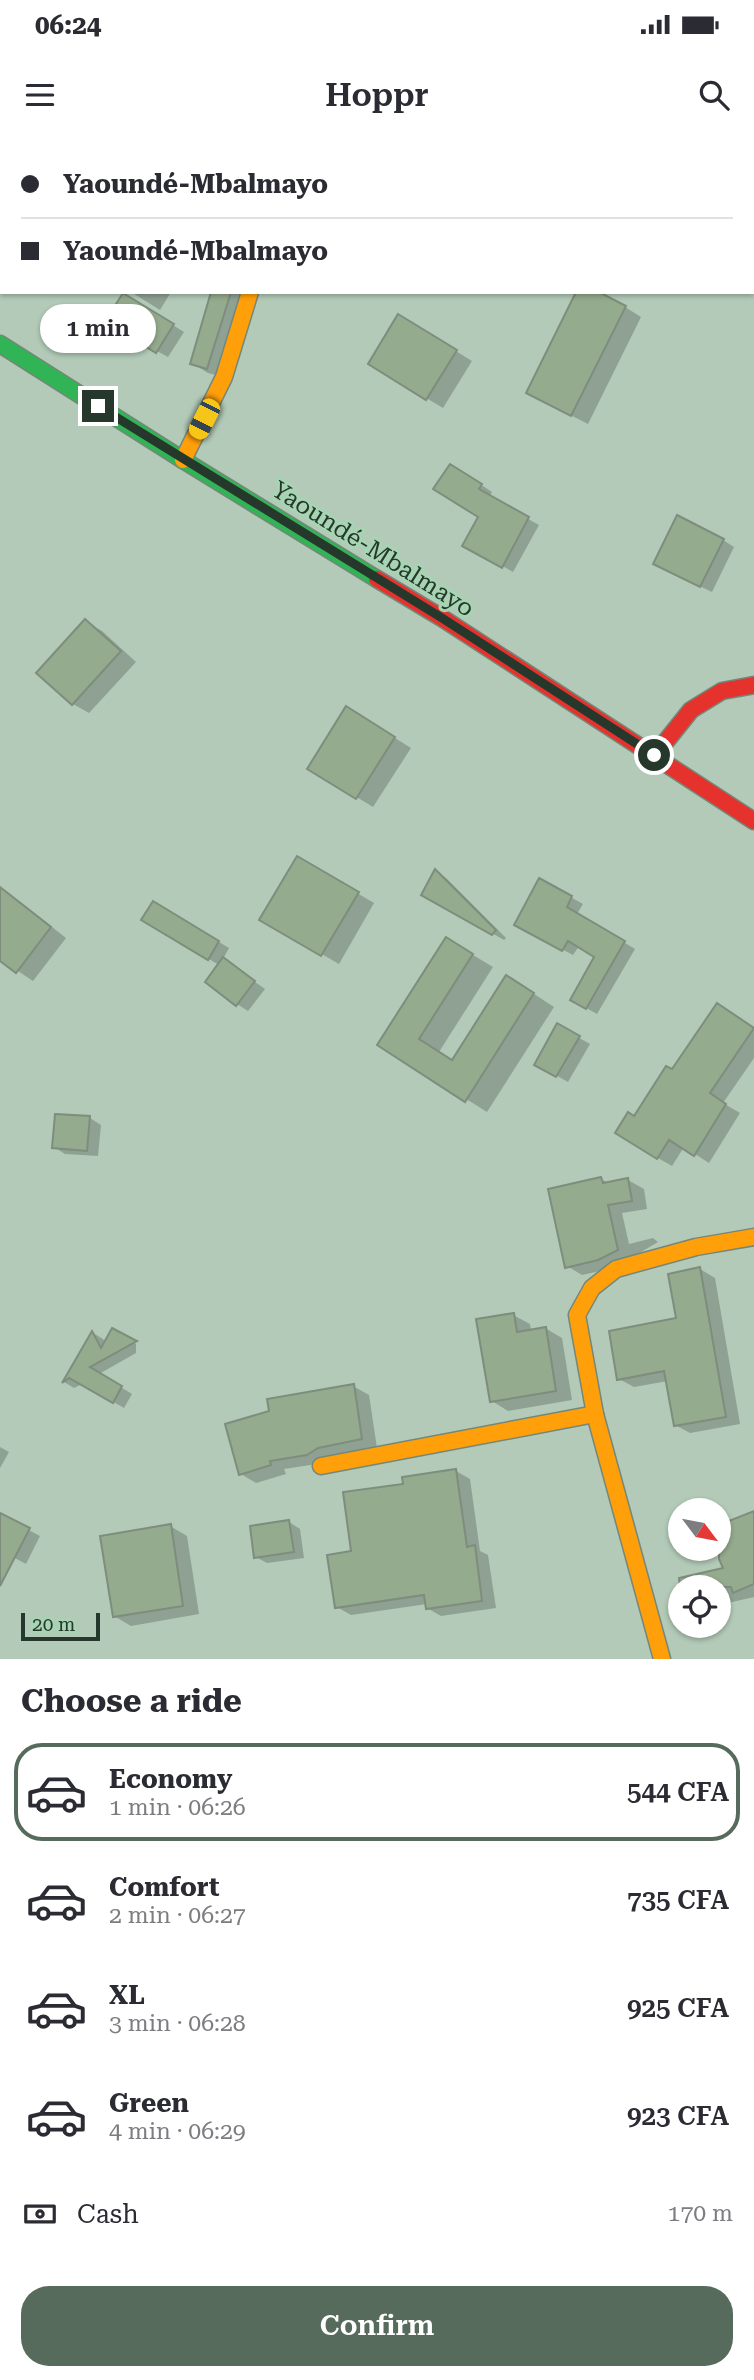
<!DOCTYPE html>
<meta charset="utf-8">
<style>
:root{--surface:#fff;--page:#f2f2f3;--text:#2b2b33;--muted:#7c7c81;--line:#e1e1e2;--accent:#576b5c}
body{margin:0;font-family:"Roboto Serif",serif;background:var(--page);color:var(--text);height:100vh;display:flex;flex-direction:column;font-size:26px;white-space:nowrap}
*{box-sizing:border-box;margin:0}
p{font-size:23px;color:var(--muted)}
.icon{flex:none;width:38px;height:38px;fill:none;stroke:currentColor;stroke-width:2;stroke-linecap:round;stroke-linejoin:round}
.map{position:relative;height:1519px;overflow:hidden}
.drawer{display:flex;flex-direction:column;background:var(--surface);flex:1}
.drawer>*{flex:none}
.guide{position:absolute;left:0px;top:0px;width:754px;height:154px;box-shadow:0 2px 5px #0004;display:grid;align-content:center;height:154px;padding:0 21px;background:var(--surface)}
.needle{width:46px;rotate:122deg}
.controls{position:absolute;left:668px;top:1358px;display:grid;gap:14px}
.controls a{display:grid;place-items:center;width:63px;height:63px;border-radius:50%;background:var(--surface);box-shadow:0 2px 5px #0004;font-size:35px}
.scale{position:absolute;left:21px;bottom:18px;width:79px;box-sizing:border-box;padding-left:7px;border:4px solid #26382b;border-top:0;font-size:19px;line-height:24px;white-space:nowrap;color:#26382b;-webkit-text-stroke:5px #a7d4b2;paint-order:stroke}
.end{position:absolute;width:32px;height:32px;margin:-16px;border:9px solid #26382b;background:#fff;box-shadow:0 0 0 4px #fff}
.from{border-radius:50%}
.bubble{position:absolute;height:49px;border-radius:24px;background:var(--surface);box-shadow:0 2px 5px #0004;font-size:23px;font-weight:600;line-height:49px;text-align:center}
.car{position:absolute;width:21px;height:42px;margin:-21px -10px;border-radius:9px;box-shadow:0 0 5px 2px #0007;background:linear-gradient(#f5c518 24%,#345 0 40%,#f5c518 0 76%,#345 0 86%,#f5c518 0)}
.guide b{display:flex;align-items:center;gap:24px;height:66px;font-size:26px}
.guide b+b{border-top:2px solid var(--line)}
.guide i{width:18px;height:18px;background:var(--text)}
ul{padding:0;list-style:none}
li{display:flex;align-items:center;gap:21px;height:98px;margin:0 14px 10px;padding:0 7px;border:4px solid transparent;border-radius:28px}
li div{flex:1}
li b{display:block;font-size:26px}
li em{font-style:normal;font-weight:600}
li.current{border-color:var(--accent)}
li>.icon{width:63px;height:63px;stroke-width:1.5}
h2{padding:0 21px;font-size:32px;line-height:84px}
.pay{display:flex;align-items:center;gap:18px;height:77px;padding:0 21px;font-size:26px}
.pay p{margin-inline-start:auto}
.primary-button{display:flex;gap:14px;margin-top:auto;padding:14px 21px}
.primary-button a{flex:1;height:80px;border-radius:28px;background:var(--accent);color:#fff;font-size:28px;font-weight:600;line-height:80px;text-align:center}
.status{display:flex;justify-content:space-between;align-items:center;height:49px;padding:0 35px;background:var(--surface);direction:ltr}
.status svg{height:19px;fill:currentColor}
header{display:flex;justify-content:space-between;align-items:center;height:91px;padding:0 21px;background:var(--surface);font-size:32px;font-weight:600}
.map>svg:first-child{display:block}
</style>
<div class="status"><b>06:24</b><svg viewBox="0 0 49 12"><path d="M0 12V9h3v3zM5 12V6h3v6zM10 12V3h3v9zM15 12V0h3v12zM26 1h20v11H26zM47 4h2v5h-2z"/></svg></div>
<header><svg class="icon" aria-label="menu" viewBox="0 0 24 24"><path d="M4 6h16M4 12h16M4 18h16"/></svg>Hoppr<svg class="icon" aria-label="search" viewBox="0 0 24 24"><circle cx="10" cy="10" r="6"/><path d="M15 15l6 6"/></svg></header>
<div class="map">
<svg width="754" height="1519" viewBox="0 0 754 1519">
<rect width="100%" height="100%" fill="#b2cab7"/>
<!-- shadow -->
<g fill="#0003">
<polygon points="199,0 237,0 242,2 199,2"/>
<polygon points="247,0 300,0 247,2"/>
<polygon points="507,0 530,0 533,2 506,2"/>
<polygon points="752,12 754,13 754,45 752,45"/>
<polygon points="131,152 171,152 160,170"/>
<polygon points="213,152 251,152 224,237 208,233 192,223"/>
<polygon points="134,161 184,192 168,217 157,211"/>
<polygon points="625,167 641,177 588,284 545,262"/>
<polygon points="415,186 472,221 443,268 370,224"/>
<polygon points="462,332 492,352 489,357 539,385 513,432 465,405 480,377"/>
<polygon points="723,400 734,407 712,452 666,430"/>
<polygon points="86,482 102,491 136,522 89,573 73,564"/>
<polygon points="363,578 411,608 373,667 309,628"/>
<polygon points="297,718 374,763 339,824 261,779"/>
<polygon points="436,732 446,738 506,798 504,800 423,754"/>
<polygon points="540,740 583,764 577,774 635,809 597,874 572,860 596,816 579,806 573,815 516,785"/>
<polygon points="2,751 19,761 66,798 33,841 0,819 0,754"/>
<polygon points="154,763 229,808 223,819 265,849 248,871 237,864 219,825 144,780"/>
<polygon points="468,812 493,827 439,912 453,921 528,850 554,867 487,972 380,905"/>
<polygon points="732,874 754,888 754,918 723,963 740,973 709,1023 684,1007 672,1026 658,1018 635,978 673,932"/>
<polygon points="558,886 590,904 568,942 536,924"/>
<polygon points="90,978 101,985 98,1016 65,1014 54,1007"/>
<polygon points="601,1039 610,1044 628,1040 644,1049 647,1069 622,1073 629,1104 653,1098 658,1102 614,1128 582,1135 567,1126"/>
<polygon points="700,1129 715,1138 740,1284 690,1293 675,1285 668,1241 634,1247 619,1239 678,1180"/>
<polygon points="513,1175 530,1184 531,1191 545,1188 562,1198 572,1260 508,1271 492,1261"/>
<polygon points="112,1190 136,1204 136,1213 99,1234 132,1254 124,1268 82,1244 74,1248 64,1242 93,1193 103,1199 106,1203"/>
<polygon points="353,1246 369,1255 377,1308 323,1323 284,1329 286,1334 256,1343 241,1334 271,1272"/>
<polygon points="0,1307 9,1312 0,1328"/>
<polygon points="456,1331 470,1339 480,1411 488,1415 496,1468 441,1476 427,1468 427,1464 351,1475 337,1467 405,1345"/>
<polygon points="754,1373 754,1457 719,1465 719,1447 691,1447 689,1438 725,1430 717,1409"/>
<polygon points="0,1375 40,1396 26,1424 0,1410"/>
<polygon points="289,1382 300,1389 304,1418 267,1423 256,1417"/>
<polygon points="170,1386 187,1396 199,1474 131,1486 114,1476"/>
</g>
<!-- building -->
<g fill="#95ab8d" stroke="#7e8d7d" stroke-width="2">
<polygon points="211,152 231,152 207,229 190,224"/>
<polygon points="576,152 599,152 626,166 571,276 526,253"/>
<polygon points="123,153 174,184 156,213 105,181"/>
<polygon points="398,174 457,210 426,260 368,224"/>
<polygon points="450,324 482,344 479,349 529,377 502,428 462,406 478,377 433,349"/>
<polygon points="677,375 724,399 700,447 653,424"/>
<polygon points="85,479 121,511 72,565 36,533"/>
<polygon points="346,566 395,597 356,659 307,629"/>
<polygon points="297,716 359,752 321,816 259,780"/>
<polygon points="435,729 496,790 492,795 421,755"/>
<polygon points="539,738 572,756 567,767 625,801 586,869 570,860 594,817 568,801 562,811 514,785"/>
<polygon points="0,747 51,787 16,833 0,821"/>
<polygon points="153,761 219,801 208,820 141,780"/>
<polygon points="446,797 473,814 419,899 452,920 506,835 534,853 465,962 377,905"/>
<polygon points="223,817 255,841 236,866 205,842"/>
<polygon points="717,863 754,888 710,953 726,964 694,1016 669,1000 657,1019 615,993 628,972 634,976 666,926 672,929"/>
<polygon points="557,883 580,896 556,937 534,925"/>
<polygon points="55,974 90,976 87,1011 52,1008"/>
<polygon points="601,1037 603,1043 628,1038 632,1061 608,1065 618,1110 598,1120 565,1128 548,1049"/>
<polygon points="700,1127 726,1277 674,1286 664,1231 617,1240 609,1191 676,1178 668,1134"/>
<polygon points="514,1173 517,1192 546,1187 556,1251 490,1262 476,1179"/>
<polygon points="112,1188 137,1201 90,1227 122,1246 113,1263 69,1238 62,1243 92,1191 101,1208"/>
<polygon points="354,1244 362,1299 318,1308 307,1315 270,1321 271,1325 239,1335 225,1284 269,1271 267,1259"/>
<polygon points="456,1329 467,1407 475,1405 482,1461 426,1469 424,1455 335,1468 327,1415 351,1411 343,1352 403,1344 402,1337"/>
<polygon points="754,1371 754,1444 733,1453 731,1447 680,1447 679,1438 723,1428 719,1419 719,1385"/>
<polygon points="0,1373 30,1388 0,1446"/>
<polygon points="289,1380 294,1412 254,1418 250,1386"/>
<polygon points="171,1384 183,1466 113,1477 100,1396"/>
</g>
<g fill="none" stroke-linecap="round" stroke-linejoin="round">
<defs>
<polyline id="street" points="296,2 297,0"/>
<polyline id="fast" points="0,204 183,320 377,439"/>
<g id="slow">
<polyline points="183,320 224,237 250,152"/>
<polyline points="321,1326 595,1274"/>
<polyline points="662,1519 595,1274 577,1175 592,1148 616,1129 696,1107 754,1097"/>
</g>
<g id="jam">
<polyline points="377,439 442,478 754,681"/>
<polyline points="655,615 691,570 722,551 754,545"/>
</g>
</defs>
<!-- street casing -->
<use href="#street" stroke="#748779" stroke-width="26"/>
<!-- fast casing -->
<use href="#fast" stroke="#748779" stroke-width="19"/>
<!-- slow casing -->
<use href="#slow" stroke="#748779" stroke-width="19"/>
<!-- jam casing -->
<use href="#jam" stroke="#748779" stroke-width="19"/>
<!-- street -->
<use href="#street" stroke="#f3f7f4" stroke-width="23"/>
<!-- fast -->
<use href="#fast" stroke="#30b455" stroke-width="16"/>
<!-- slow -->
<use href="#slow" stroke="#ff9f0a" stroke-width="16"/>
<!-- jam -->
<use href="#jam" stroke="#e5322d" stroke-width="16"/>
</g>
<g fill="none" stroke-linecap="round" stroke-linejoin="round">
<!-- route -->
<polyline stroke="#26382b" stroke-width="9" points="98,266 442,478 654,615"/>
</g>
<g text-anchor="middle" stroke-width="6" stroke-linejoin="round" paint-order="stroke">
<!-- street labels -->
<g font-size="24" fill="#26382b" stroke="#a7d4b2">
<text transform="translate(373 409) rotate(32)" y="8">Yaoundé-Mbalmayo</text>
</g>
</g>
</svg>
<div class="controls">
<a><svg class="needle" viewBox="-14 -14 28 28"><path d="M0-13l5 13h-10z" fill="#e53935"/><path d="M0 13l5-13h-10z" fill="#7c7c81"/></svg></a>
<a><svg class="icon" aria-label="locate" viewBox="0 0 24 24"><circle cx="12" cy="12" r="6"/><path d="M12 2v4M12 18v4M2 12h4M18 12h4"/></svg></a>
</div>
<div class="scale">20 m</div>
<i class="end from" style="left:654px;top:615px"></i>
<i class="end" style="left:98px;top:266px"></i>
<div class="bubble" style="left:40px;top:164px;width:116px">1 min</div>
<i class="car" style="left:204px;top:279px;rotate:207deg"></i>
<div class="guide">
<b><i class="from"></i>Yaoundé-Mbalmayo</b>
<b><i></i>Yaoundé-Mbalmayo</b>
</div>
</div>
<section class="drawer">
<h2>Choose a ride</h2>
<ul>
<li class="current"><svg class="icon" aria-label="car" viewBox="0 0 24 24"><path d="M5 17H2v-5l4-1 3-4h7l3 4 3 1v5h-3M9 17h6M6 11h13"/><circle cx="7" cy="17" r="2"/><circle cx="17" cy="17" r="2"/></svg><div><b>Economy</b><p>1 min · 06:26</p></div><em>544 CFA</em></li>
<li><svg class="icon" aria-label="car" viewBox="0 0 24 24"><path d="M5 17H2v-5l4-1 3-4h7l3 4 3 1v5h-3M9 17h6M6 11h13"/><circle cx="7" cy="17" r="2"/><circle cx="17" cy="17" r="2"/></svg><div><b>Comfort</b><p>2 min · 06:27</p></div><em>735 CFA</em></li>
<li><svg class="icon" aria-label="car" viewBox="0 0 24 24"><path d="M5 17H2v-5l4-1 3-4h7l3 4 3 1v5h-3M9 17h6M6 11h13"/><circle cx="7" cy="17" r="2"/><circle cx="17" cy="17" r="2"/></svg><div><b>XL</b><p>3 min · 06:28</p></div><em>925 CFA</em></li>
<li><svg class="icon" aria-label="car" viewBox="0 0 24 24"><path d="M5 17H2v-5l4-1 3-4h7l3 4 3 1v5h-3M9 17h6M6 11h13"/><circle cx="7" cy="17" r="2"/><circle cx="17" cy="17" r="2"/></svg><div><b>Green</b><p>4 min · 06:29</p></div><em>923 CFA</em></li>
</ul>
<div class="pay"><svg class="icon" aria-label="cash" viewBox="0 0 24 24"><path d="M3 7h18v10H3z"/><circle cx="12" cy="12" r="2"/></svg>Cash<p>170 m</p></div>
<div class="primary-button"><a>Confirm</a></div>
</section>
